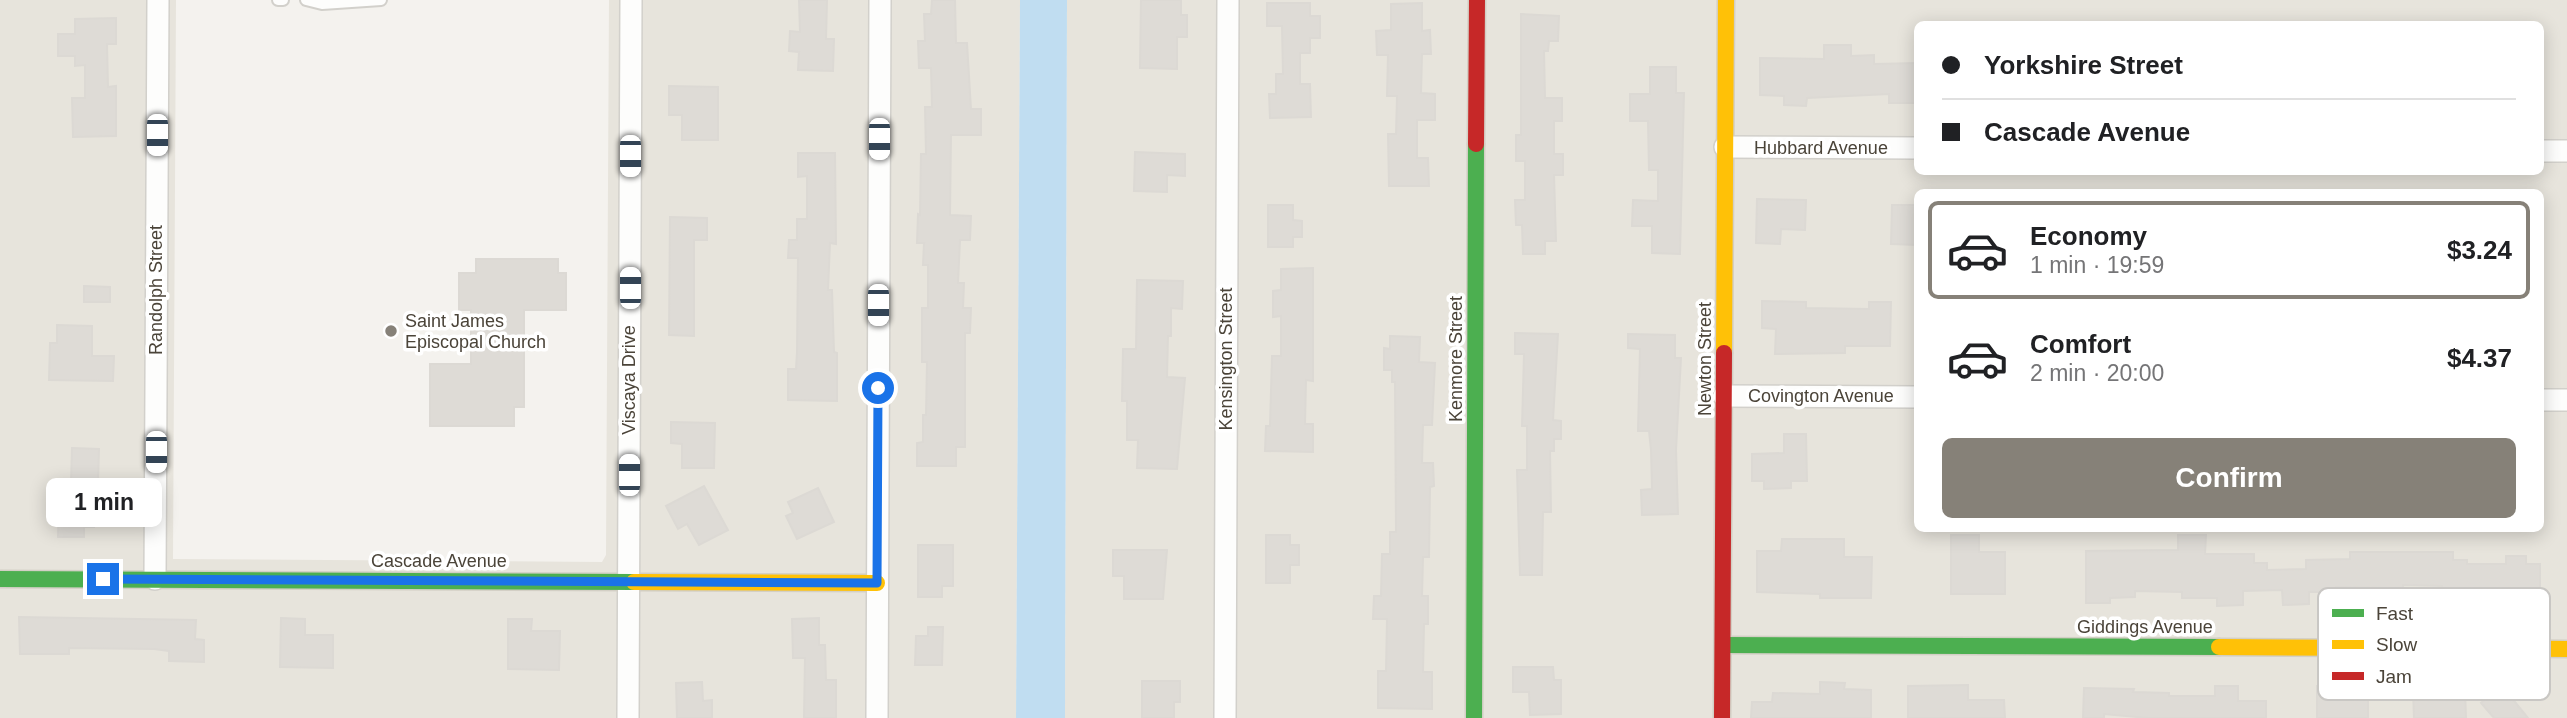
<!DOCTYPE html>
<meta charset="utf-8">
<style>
:root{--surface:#fff;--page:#f2f2f2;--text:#202124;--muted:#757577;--line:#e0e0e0;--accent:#868178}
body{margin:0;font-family:Helvetica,sans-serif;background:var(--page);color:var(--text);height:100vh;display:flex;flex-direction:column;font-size:26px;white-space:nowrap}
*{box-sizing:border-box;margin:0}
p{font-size:23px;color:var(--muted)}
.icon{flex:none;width:38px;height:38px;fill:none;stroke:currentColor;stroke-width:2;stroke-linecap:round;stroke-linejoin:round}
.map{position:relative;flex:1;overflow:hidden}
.sheet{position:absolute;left:1914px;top:189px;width:630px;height:343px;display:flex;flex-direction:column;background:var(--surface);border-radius:10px;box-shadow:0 4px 18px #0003}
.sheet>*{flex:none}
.top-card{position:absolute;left:1914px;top:21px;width:630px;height:154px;border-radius:10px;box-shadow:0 4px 18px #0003;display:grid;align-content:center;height:154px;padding:0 28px;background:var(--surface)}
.end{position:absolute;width:32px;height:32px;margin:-16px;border:9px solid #1a73e8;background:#fff;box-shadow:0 0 0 4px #fff}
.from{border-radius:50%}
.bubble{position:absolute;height:49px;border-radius:10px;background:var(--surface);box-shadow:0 4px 18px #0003;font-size:23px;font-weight:800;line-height:49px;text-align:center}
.car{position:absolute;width:21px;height:42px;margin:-21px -10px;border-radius:9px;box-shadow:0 0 5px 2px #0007;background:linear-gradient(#fff 24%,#345 0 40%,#fff 0 76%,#345 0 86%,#fff 0)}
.top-card b{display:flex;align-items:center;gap:24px;height:66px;font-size:26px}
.top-card b+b{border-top:2px solid var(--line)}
.top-card i{width:18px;height:18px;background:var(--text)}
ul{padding:12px 0 0;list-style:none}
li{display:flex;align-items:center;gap:21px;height:98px;margin:0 14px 10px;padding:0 14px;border:4px solid transparent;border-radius:10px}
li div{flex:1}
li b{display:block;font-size:26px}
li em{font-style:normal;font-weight:800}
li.active{border-color:var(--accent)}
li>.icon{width:63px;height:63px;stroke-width:1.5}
.action{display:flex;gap:14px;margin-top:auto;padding:14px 28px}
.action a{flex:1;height:80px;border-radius:10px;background:var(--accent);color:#fff;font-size:28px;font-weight:800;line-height:80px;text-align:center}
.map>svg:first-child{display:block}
</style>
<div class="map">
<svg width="2567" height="718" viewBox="0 0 2567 718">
<rect width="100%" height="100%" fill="#f4f2ee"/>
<!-- residential -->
<g fill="#e7e4dc" fill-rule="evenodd">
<polygon points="0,0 176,0 173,559 602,562 606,555 609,0 1020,0 1016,718 0,718"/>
<path d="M1067 0H2567V718H1065ZM1918 24H2541V172H1918ZM1918 192H2541V528H1918Z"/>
</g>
<!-- water -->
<polygon fill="#c0ddf1" points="1020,0 1067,0 1065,718 1016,718"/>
<!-- building -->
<g fill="#dedbd6" stroke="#dcd9d4" stroke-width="2">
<polygon points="799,0 827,0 826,39 834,39 833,71 798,70 799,52 789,51 790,31 800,32"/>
<polygon points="932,0 955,0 956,43 967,43 971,109 981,109 981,135 951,135 950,215 971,216 970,240 960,240 958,283 964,283 963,308 971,308 970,333 965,333 965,447 956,447 956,466 917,466 917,443 923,442 923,415 926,415 927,362 922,362 922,308 928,308 928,265 923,265 924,243 917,243 918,214 920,215 921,154 926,154 925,107 932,107 931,68 919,68 918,41 925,41 924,14 931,14"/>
<polygon points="1141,0 1181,0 1181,15 1187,15 1187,37 1177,37 1177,69 1140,68"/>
<polygon points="1267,3 1310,3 1310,16 1320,16 1320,38 1310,38 1310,53 1300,53 1300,84 1310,84 1311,117 1270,118 1269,94 1276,94 1276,74 1283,74 1282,26 1267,26"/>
<polygon points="1422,3 1422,31 1430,30 1431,54 1422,54 1421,93 1435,94 1435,120 1417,120 1417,158 1428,158 1429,186 1389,186 1388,134 1396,134 1397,96 1387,96 1388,55 1377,55 1376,31 1391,30 1391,4"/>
<polygon points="1521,14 1559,16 1558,41 1549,41 1548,51 1544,51 1545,98 1562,98 1562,121 1554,121 1554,154 1563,154 1563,175 1554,175 1556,241 1545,241 1545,254 1523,254 1522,225 1516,225 1515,200 1525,200 1525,161 1516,161 1516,135 1521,135"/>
<polygon points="116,18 116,44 107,44 108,87 116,86 116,136 73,137 72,98 85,98 85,65 75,66 75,56 58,56 58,34 75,34 75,19"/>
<polygon points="1824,45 1851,45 1851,56 1874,55 1874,64 1918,63 1918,103 1889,103 1889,94 1807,98 1806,106 1784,105 1784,96 1760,95 1760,58 1824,59"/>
<polygon points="1650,67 1676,67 1676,93 1684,93 1680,254 1652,253 1652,226 1632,226 1633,200 1658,201 1658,170 1649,170 1648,121 1630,121 1630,94 1650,94"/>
<polygon points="669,86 718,87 718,140 682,140 682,115 669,115"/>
<polygon points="1135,152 1185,154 1185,176 1167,175 1167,192 1134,191"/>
<polygon points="798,153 835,153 836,244 830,243 828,290 832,290 834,352 837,353 837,401 788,400 788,369 796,369 797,352 798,258 788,258 789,240 797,240 797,219 807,219 807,176 798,177"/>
<polygon points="1757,199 1806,200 1805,230 1781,229 1780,244 1756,243"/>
<polygon points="1268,205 1293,205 1293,220 1302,221 1302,237 1293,237 1293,247 1268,247"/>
<polygon points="1892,205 1918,205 1918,245 1891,244"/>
<polygon points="670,217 707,218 707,240 694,240 694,336 669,335"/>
<polygon points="476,259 558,259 558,273 566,273 566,310 524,310 524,407 514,407 514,426 430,426 430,364 471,364 471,310 459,310 459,273 476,273"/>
<polygon points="1313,268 1313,381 1306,380 1305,424 1313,424 1313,452 1265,451 1266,426 1270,426 1272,356 1281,356 1281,316 1273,317 1273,291 1281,290 1281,269"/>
<polygon points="1137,280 1183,281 1182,309 1171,308 1171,336 1168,336 1167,377 1185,378 1177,469 1137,468 1138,440 1127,440 1127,401 1122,401 1123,349 1136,349"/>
<polygon points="84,286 110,287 110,302 84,302"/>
<polygon points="1762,301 1806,302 1806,308 1869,309 1869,302 1891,302 1890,346 1845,346 1845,353 1775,354 1776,329 1762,328"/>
<polygon points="57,325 92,326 92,356 114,356 113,381 49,380 50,343 57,343"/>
<polygon points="1515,333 1558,334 1553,420 1561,421 1561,439 1554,439 1554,451 1550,451 1551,512 1543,512 1542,575 1520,575 1517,470 1527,470 1527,426 1522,426 1524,354 1515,354"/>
<polygon points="1628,334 1675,335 1675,358 1681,358 1676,450 1678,514 1642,515 1641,490 1652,489 1651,450 1649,431 1638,431 1640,349 1628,348"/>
<polygon points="1390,336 1420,337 1419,362 1435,363 1432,425 1423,425 1422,463 1433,463 1434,486 1430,487 1429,557 1423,557 1422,596 1428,596 1428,624 1424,624 1423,672 1432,672 1432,709 1378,708 1378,671 1386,671 1387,619 1373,619 1374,596 1381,596 1382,554 1390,554 1390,532 1396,532 1395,382 1392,382 1392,370 1384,370 1384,348 1390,349"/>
<polygon points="671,422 715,423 714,468 682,468 682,444 671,443"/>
<polygon points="1784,434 1806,434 1807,481 1791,481 1791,488 1764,489 1764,481 1752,481 1752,454 1784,453"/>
<polygon points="72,448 99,449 98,483 114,483 114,510 94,510 94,527 84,527 84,537 58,537 59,482 71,483"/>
<polygon points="704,486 728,530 699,545 687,524 678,529 666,506"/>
<polygon points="818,488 834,522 797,539 786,516 793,513 788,502"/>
<polygon points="1266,535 1290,535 1290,545 1299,545 1299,565 1290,565 1290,583 1266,583"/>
<polygon points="1951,535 1979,535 1979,552 2005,552 2005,594 1951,594"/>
<polygon points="2178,535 2206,535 2205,554 2254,554 2254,563 2267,563 2267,570 2306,569 2306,560 2350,559 2350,552 2453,552 2453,560 2467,560 2467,564 2506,564 2506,556 2526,556 2526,564 2540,564 2540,593 2507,592 2507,604 2442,603 2442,586 2403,585 2403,597 2381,596 2381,588 2336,587 2336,592 2309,592 2309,604 2283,605 2282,590 2243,591 2243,605 2217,606 2217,598 2182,598 2182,592 2135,591 2135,597 2110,598 2110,603 2086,603 2086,551 2178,550"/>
<polygon points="1782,539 1844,539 1844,557 1872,557 1871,598 1820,598 1820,594 1757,592 1757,551 1781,551"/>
<polygon points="918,545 953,545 953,586 942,586 942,597 918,597"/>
<polygon points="1113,550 1167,550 1163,599 1124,599 1124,576 1113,576"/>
<polygon points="19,617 196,620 195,639 204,640 204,662 169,661 169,651 154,649 69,648 69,654 20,654"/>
<polygon points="281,618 305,619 305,635 333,635 333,668 280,667"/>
<polygon points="819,618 819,645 825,645 826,680 836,680 836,718 804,718 805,658 793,658 792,619"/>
<polygon points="508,619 532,619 531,631 560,631 559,670 508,669"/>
<polygon points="928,627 943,627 942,665 915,665 916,636 928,636"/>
<polygon points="1513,667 1553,667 1554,680 1561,680 1561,714 1530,715 1529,692 1513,692"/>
<polygon points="1142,681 1180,681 1180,702 1174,702 1174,718 1142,718"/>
<polygon points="702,682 703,701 712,700 712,718 677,718 676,683"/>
<polygon points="1820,682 1845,683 1844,689 1871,690 1871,718 1751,718 1752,702 1772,702 1773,693 1820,694"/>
<polygon points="1968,685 1968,700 2004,700 2005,718 1908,718 1908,686"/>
<polygon points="2215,686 2238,686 2238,701 2266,701 2266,718 2148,718 2104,714 2104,718 2083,718 2084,688 2134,689 2133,692 2169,693 2169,696 2215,696"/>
<polygon points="2317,686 2338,686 2338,692 2368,692 2368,718 2317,718"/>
<polygon points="2502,686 2528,718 2494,718 2481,703"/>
<polygon points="2465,690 2466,718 2414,718 2413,691"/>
</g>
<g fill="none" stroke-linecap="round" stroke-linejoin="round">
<defs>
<g id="lane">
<polyline points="278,0 283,0"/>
<polyline points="306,0 322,4 381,0"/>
</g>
<g id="street">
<polyline points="1725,147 1918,148"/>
<polyline points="2541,151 2567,151"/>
<polyline points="1724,396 1918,397"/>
<polyline points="2541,400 2567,400"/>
<polyline points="155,579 158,0"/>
<polyline points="628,718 631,0"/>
<polyline points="877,718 880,0"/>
<polyline points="1225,718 1228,0"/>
</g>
<g id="fast">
<polyline points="0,579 634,582"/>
<polyline points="1723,645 2219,647"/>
<polyline points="1474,718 1476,144"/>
</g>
<g id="slow">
<polyline points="1724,353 1726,0"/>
<polyline points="634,582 877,583"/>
<polyline points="2219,647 2567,649"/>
</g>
<g id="jam">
<polyline points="1476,144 1477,0"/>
<polyline points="1722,718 1724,353"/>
</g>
</defs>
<!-- lane casing -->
<use href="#lane" stroke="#d2d0cb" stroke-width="14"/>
<!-- street casing -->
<use href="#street" stroke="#d2d0cb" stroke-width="24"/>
<!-- fast casing -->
<use href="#fast" stroke="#d3cfc5" stroke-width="19"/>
<!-- slow casing -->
<use href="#slow" stroke="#d3cfc5" stroke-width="19"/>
<!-- jam casing -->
<use href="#jam" stroke="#d3cfc5" stroke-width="19"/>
<!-- lane -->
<use href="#lane" stroke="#fdfdfc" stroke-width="10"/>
<!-- street -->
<use href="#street" stroke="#fdfdfc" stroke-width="21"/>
<!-- fast -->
<use href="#fast" stroke="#4caf50" stroke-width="16"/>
<!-- slow -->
<use href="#slow" stroke="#ffc107" stroke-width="16"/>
<!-- jam -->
<use href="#jam" stroke="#c62828" stroke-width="16"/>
</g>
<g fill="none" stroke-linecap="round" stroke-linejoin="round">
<!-- route -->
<polyline stroke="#1a73e8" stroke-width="9" points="103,579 877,583 878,388"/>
</g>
<!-- markers -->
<circle fill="#868178" stroke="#fff" stroke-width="2.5" cx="391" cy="331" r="7"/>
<g text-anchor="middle" stroke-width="7" stroke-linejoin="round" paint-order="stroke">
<!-- street labels -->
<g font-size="18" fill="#4b4439" stroke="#fff">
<text x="1821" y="154">Hubbard Avenue</text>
<text transform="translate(156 290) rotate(-90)" y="6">Randolph Street</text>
<text transform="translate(1226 359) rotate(-90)" y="6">Kensington Street</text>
<text transform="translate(1456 359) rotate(-90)" y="6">Kenmore Street</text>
<text transform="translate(1705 359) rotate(-90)" y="6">Newton Street</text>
<text transform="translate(629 380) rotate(-90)" y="6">Viscaya Drive</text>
<text x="1821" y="402">Covington Avenue</text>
<text x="439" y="567">Cascade Avenue</text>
<text x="2145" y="633">Giddings Avenue</text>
</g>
<!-- poi labels -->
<g font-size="18" fill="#4b4439" stroke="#fff" text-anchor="start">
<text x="405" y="327">Saint James<tspan x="405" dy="21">Episcopal Church</tspan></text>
</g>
</g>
<!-- legend -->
<rect x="2318" y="588" width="232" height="112" rx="10" fill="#fff" stroke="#c9c7c4" stroke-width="2"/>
<rect x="2332" y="609" width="32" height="8" fill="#4caf50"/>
<rect x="2332" y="640" width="32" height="9" fill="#ffc107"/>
<rect x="2332" y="672" width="32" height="8" fill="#c62828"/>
<g font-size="19" fill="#4b4439">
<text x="2376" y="620">Fast</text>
<text x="2376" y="651">Slow</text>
<text x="2376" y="683">Jam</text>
</g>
</svg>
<i class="end from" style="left:878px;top:388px"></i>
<i class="end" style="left:103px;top:579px"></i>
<div class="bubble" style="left:46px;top:478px;width:116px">1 min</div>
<i class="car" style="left:157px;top:135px;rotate:180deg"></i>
<i class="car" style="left:879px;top:139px;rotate:180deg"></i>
<i class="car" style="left:630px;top:156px;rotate:180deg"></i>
<i class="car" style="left:630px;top:288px;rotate:0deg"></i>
<i class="car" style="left:878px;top:305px;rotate:180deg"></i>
<i class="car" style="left:156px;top:452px;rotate:180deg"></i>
<i class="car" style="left:629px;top:475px;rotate:0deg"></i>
<div class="top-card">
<b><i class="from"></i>Yorkshire Street</b>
<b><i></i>Cascade Avenue</b>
</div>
<section class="sheet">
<ul>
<li class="active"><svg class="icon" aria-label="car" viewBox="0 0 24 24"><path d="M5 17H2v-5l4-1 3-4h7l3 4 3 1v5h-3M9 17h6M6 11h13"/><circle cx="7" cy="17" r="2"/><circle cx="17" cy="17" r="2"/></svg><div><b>Economy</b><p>1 min · 19:59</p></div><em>$3.24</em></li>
<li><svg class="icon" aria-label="car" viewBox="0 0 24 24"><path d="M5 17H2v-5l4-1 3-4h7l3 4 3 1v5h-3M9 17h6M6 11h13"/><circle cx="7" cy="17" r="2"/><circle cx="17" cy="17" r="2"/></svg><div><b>Comfort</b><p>2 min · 20:00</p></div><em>$4.37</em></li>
</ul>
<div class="action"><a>Confirm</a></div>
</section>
</div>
